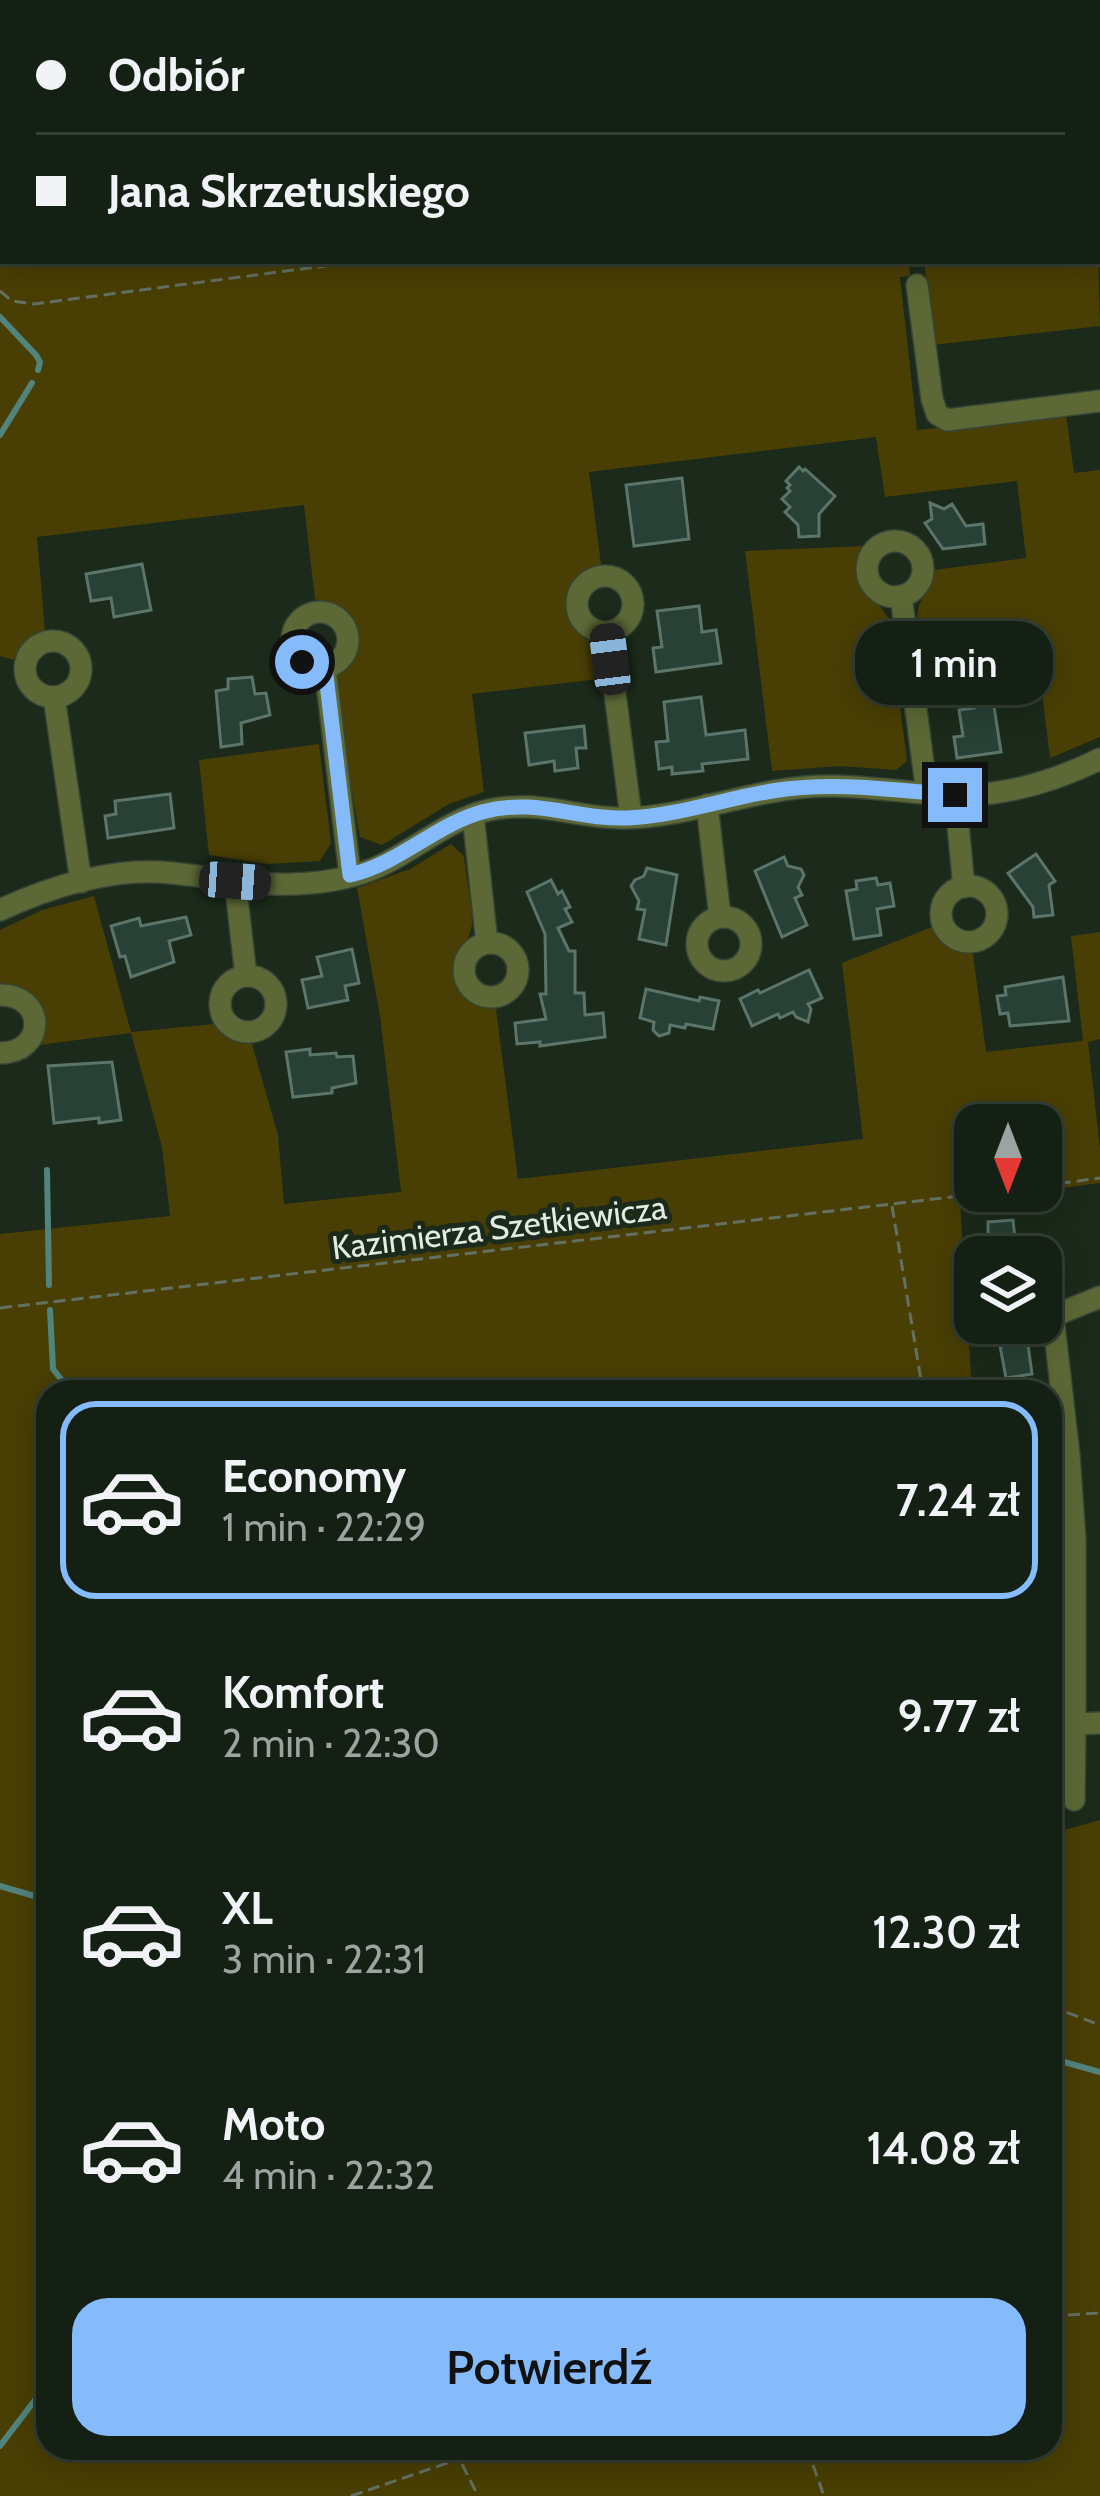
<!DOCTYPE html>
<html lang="pl">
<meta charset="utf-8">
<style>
:root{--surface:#142014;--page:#1d281d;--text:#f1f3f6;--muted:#9da3a0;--line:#333e34;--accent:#86bbfb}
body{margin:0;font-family:Cabin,sans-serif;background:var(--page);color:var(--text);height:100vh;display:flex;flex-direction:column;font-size:45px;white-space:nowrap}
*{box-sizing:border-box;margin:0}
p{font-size:39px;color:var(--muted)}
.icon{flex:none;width:66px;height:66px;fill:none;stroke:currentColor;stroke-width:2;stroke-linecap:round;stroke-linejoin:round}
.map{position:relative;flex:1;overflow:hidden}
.details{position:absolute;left:36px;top:1380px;width:1026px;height:1080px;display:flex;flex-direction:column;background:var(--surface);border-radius:36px;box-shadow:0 6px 30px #0003,0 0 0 3px var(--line)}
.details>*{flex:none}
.banner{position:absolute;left:0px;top:0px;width:1101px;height:264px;box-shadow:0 6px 30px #0003,0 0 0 3px var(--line);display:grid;align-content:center;height:264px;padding:0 36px;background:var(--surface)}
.needle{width:78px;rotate:180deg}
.buttons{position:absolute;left:954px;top:1104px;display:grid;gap:24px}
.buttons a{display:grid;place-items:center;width:108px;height:108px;border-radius:24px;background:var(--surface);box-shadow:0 6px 30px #0003,0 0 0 3px var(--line);font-size:60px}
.end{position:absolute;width:54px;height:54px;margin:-27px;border:15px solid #86bbfb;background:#111;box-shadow:0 0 0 6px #111}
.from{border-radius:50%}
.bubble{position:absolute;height:84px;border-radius:36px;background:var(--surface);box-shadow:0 6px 30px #0003,0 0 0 3px var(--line);font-size:39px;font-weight:600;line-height:84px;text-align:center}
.car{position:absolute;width:36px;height:72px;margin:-36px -18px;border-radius:15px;box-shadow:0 0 9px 3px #0007;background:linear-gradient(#222 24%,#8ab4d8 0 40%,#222 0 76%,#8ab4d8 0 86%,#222 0)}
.banner b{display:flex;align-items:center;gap:42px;height:114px;font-size:45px}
.banner b+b{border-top:3px solid var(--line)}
.banner i{width:30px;height:30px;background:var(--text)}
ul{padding:21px 0 0;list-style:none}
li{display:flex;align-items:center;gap:36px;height:198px;margin:0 24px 18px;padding:0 12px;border:6px solid transparent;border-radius:36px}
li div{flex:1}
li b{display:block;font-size:45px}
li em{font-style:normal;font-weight:600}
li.current{border-color:var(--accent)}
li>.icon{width:108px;height:108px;stroke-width:1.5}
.cta{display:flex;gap:24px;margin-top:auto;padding:24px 36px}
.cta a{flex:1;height:138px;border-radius:36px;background:var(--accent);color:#111;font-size:48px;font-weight:600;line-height:138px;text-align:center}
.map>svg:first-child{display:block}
</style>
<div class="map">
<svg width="1100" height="2496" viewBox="0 0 1100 2496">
<rect width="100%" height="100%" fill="#1b2a1a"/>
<!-- green -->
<g fill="#493f04">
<path d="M0 0H1054L1055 3H3V261H909L910 276 900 277 917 430 1066 414 1074 473 1100 470V737L1050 758 1038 660 926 675C923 655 913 627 919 606 923 592 933 585 934 570L1026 558 1017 481 885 497 876 437 589 472 601 564C576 573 555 593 571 622 577 634 590 637 594 651 597 660 598 670 599 679L472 694 484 792 449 804 382 845 360 837 332 679C350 654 365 642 348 612L315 599 304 505 37 537 45 631C29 636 20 643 14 660L0 656Z"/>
<polygon points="1098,252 1100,326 933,345 924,261 1098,261"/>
<path d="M866 546C842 582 874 593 889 619L907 761 896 770 840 766 772 771 745 551Z"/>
<polygon points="319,744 331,843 320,861 267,864 209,855 199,760"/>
<path d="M451 844 464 856C466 878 472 901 472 923 471 939 462 945 457 958 445 986 469 1008 496 1009L518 1179 863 1139 842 963 932 927C941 945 953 952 973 954L986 1052 1083 1041 1071 936 1100 932V1039L1088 1042 1100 1148V1183L1041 1191V1125H975V1191H1038L960 1202 972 1392H48V2448H1050V1834L1100 1820V2496H0V1234L170 1216 162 1147 131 1033 39 1045 44 1029 0 987V930L42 910 94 896 131 1032 214 1024C224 1038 235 1044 252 1044L278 1135 284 1204 401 1192 380 1016 357 888 410 869Z"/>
</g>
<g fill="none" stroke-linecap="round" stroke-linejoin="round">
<!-- stream -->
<g stroke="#52847e" stroke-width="6">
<polyline points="0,317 36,355 40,362 38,370"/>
<polyline points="0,435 32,383"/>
<polyline points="47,1170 49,1285"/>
<polyline points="50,1310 53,1369 71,1392"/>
<polyline points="0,1886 48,1900"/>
<polyline points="1050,2058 1100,2072"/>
<polyline points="0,2446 48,2383"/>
</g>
</g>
<!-- building -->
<g fill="#284035" stroke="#5c756a" stroke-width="3">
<polygon points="799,467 803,471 805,469 835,496 819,514 819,536 799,537 798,525 785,512 790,507 782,499 790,491 787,488 790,485 786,481"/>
<polygon points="682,478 689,539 634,546 626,485"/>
<polygon points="930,503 944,509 952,504 966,526 983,524 985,544 943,549 925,523 932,519"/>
<polygon points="142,564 151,610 114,617 111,598 91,601 86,574"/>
<polygon points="699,606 702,632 716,630 721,663 656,672 653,648 662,647 657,611"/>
<polygon points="252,677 255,694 266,693 270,715 241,723 242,744 221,747 216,691 228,689 228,679"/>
<polygon points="701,697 706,735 745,730 748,759 702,764 703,771 672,774 672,767 659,769 656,742 668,741 664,702"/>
<polygon points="993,700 1001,752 957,758 954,737 963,736 959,710 974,708 973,703"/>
<polygon points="584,726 586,748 576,748 578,768 555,771 554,761 529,765 525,733"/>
<polygon points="170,794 174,828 108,838 105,816 116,814 115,801"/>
<polygon points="1036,854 1055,881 1049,885 1053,915 1034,917 1033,907 1008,873"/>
<polygon points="784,857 788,866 801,869 804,875 798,887 802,895 795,898 807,925 782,937 755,871"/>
<polygon points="647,868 677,875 666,945 639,939 645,910 637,909 639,901 631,886 635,880 644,876"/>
<polygon points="876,878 878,885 890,883 894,906 877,909 881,935 854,939 846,891 857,889 856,881"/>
<polygon points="551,880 558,894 562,891 570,907 565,909 572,922 558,928 569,951 575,951 575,993 584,993 585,1015 603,1013 605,1037 540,1046 540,1042 517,1044 515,1023 546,1019 540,994 546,994 545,934 527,892"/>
<polygon points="186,917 191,935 169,941 174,962 131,977 125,956 120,957 111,926 139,918 141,926"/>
<polygon points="352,949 359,983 345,986 348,1000 308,1008 302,980 322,976 317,957"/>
<polygon points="809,970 822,998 808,1004 811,1009 808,1022 796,1017 793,1012 780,1018 778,1014 752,1026 740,999 758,990 760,993"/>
<polygon points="1063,977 1069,1021 1010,1026 1008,1013 1000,1014 997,996 1006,995 1005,987"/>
<polygon points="646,989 699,1001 700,997 719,1001 713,1029 686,1024 685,1028 670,1025 669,1033 659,1036 653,1030 654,1022 640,1018"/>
<polygon points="310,1049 310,1055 336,1053 337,1057 353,1056 356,1083 332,1088 332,1093 293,1097 286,1052"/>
<polygon points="112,1062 121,1120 99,1123 99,1118 54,1123 48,1066"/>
<polygon points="1013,1220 1017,1257 992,1257 991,1254 988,1254 988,1222"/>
<polygon points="1004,1323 1025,1323 1032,1374 1006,1378 1000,1346 1002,1346 1001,1336 1006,1335"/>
</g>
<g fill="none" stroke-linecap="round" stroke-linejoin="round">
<defs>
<g id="minor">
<polyline points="1098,37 1100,36"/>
<polyline points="1098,174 1100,174"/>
<polyline points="917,285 932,399 937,414 947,420 1100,401"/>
<circle cx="895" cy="569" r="28"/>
<circle cx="605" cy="604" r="28"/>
<polyline points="901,596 927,793"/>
<circle cx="320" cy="640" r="28"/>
<polyline points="607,632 631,817"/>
<circle cx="53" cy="669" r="28"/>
<polyline points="325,667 350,875"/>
<polyline points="54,697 81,882"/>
<polyline points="955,795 964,887"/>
<polyline points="707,805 720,917"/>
<polyline points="473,815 487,943"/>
<polyline points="235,881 246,976"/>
<circle cx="969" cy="914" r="28"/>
<path d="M0 910C48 888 106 870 159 872 204 875 249 886 295 884 324 883 358 877 384 864 418 847 452 818 489 810 542 799 576 819 625 818 686 817 745 792 805 787 854 783 902 793 951 795 1003 797 1053 782 1100 759"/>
<circle cx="724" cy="944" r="27"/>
<circle cx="491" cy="970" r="27"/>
<circle cx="248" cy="1004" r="28"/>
<path d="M0 995C47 995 46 1053 0 1053"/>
<polyline points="1047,1269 1053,1316"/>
<polyline points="1075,1724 1075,1540 1069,1455 1053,1316 1100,1297"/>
<polyline points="1074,1800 1075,1724 1100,1723"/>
</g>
</defs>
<!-- minor casing -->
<use href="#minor" stroke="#374536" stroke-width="24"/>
<!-- path -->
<g stroke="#637062" stroke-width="3" stroke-dasharray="12 6" stroke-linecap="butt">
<polyline points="0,291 12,301 34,304 363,261"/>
<polyline points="1041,1186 1100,1178"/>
<polyline points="892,1206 923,1392"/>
<polyline points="0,1308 1003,1191"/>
<polyline points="1050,2006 1100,2025"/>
<polyline points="1050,2316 1100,2313"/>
<polyline points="454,2448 478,2496"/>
<polyline points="807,2448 824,2496"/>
<polyline points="351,2496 459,2459 504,2448"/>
</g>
<!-- minor -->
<use href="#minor" stroke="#5c6936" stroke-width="21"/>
</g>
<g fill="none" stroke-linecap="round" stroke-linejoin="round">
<!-- route -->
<path stroke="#86bbfb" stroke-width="15" d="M302 662 311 667H325L350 875C399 864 435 825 482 812 536 797 576 820 628 818 676 816 724 799 772 791 833 781 893 790 955 795"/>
</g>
<g text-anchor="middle" stroke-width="10" stroke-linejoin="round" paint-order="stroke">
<!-- street labels -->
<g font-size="33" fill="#e2ece1" stroke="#1b2a1a">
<text transform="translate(499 1227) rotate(-7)" y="12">Kazimierza Szetkiewicza</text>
</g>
</g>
</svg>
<div class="buttons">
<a><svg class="needle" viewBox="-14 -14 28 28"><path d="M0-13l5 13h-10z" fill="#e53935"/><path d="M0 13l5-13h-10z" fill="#9da3a0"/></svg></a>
<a><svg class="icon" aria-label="layers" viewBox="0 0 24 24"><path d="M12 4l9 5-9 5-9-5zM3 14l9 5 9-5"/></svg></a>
</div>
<i class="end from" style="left:302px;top:662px"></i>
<i class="end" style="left:955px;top:795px"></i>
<div class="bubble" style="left:855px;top:621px;width:198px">1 min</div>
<i class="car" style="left:610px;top:659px;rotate:353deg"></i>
<i class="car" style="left:235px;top:881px;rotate:94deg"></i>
<div class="banner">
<b><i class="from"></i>Odbiór</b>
<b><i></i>Jana Skrzetuskiego</b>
</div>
<section class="details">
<ul>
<li class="current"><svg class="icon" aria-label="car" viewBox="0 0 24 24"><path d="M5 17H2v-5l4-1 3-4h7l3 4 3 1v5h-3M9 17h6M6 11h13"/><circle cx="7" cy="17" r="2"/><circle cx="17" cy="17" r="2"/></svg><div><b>Economy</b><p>1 min · 22:29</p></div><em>7.24 zł</em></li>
<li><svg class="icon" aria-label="car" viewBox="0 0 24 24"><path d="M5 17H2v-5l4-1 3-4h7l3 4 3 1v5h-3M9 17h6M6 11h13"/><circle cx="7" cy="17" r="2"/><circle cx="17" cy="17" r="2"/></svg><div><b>Komfort</b><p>2 min · 22:30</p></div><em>9.77 zł</em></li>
<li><svg class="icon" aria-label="car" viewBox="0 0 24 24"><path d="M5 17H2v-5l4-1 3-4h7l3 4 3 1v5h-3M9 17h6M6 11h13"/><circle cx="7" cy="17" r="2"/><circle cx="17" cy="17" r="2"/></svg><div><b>XL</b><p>3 min · 22:31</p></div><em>12.30 zł</em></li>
<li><svg class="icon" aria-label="car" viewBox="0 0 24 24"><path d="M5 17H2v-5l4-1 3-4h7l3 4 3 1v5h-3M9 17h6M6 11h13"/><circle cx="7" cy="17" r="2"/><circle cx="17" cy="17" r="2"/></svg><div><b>Moto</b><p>4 min · 22:32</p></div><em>14.08 zł</em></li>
</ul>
<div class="cta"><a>Potwierdź</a></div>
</section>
</div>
